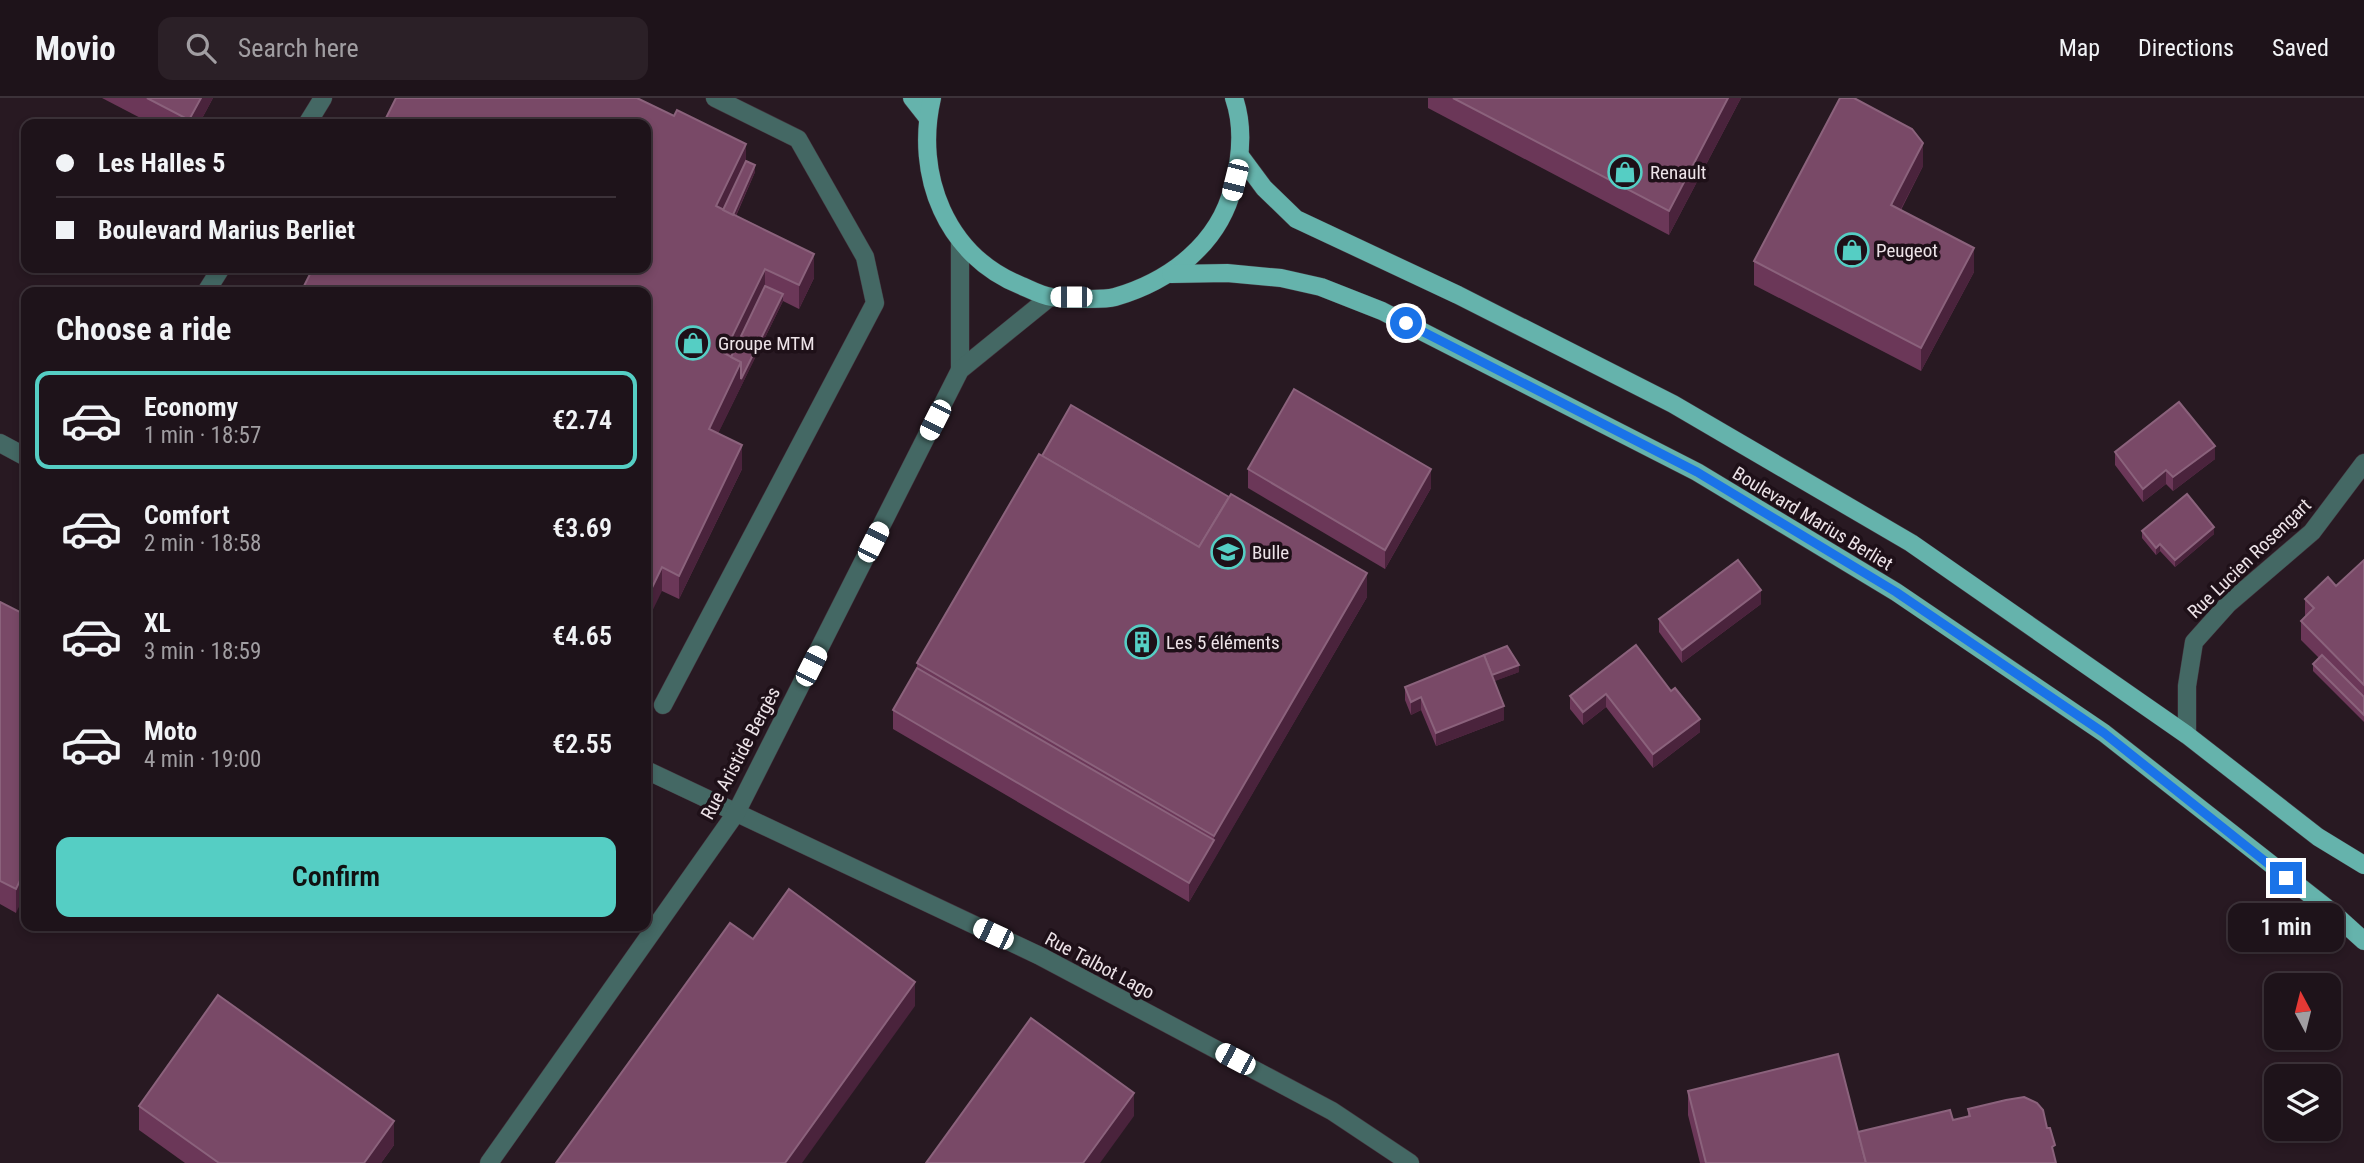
<!DOCTYPE html>
<meta charset="utf-8">
<style>
:root{--surface:#1e131a;--page:#2b2027;--text:#f1f3f6;--muted:#a19ea2;--line:#3c3239;--accent:#55cec4}
body{margin:0;font-family:"Roboto Condensed",sans-serif;background:var(--page);color:var(--text);height:100vh;display:flex;flex-direction:column;font-size:26px;white-space:nowrap}
*{box-sizing:border-box;margin:0}
p{font-size:23px;color:var(--muted)}
.icon{flex:none;width:38px;height:38px;fill:none;stroke:currentColor;stroke-width:2;stroke-linecap:round;stroke-linejoin:round}
.map{position:relative;flex:1;overflow:hidden}
.drawer{position:absolute;left:21px;top:189px;width:630px;height:644px;display:flex;flex-direction:column;background:var(--surface);border-radius:14px;box-shadow:0 4px 10px #0003,0 0 0 2px var(--line)}
.drawer>*{flex:none}
.guide{position:absolute;left:21px;top:21px;width:630px;height:154px;border-radius:14px;box-shadow:0 4px 10px #0003,0 0 0 2px var(--line);display:grid;align-content:center;height:154px;padding:0 35px;background:var(--surface)}
.needle{width:46px;rotate:353deg}
.fabs{position:absolute;left:2264px;top:875px;display:grid;gap:14px}
.fabs a{display:grid;place-items:center;width:77px;height:77px;border-radius:14px;background:var(--surface);box-shadow:0 4px 10px #0003,0 0 0 2px var(--line);font-size:35px}
.end{position:absolute;width:32px;height:32px;margin:-16px;border:9px solid #1a73e8;background:#fff;box-shadow:0 0 0 4px #fff}
.from{border-radius:50%}
.bubble{position:absolute;height:49px;border-radius:14px;background:var(--surface);box-shadow:0 4px 10px #0003,0 0 0 2px var(--line);font-size:23px;font-weight:600;line-height:49px;text-align:center}
.car{position:absolute;width:21px;height:42px;margin:-21px -10px;border-radius:9px;box-shadow:0 0 5px 2px #0007;background:linear-gradient(#fff 24%,#345 0 40%,#fff 0 76%,#345 0 86%,#fff 0)}
.guide b{display:flex;align-items:center;gap:24px;height:66px;font-size:26px}
.guide b+b{border-top:2px solid var(--line)}
.guide i{width:18px;height:18px;background:var(--text)}
ul{padding:0;list-style:none}
li{display:flex;align-items:center;gap:21px;height:98px;margin:0 14px 10px;padding:0 21px;border:4px solid transparent;border-radius:14px}
li div{flex:1}
li b{display:block;font-size:26px}
li em{font-style:normal;font-weight:600}
li.active{border-color:var(--accent)}
li>.icon{width:63px;height:63px;stroke-width:1.5}
h2{padding:0 35px;font-size:32px;line-height:84px}
.cta{display:flex;gap:14px;margin-top:auto;padding:14px 35px}
.cta a{flex:1;height:80px;border-radius:14px;background:var(--accent);color:#111;font-size:28px;font-weight:600;line-height:80px;text-align:center}
header{display:flex;align-items:center;gap:42px;box-sizing:border-box;height:98px;padding:0 35px;background:var(--surface);border-bottom:2px solid var(--line)}
header strong{font-size:33px}
nav{display:flex;gap:38px;margin-inline-start:auto;font-size:24px}
.search{width:490px;height:63px;background:var(--page);display:flex;align-items:center;gap:18px;box-sizing:border-box;padding:0 24px;border-radius:14px;color:var(--muted);font-size:26px}
.map>svg:first-child{display:block}
</style>
<header>
<strong>Movio</strong>
<div class="search"><svg class="icon" aria-label="search" viewBox="0 0 24 24"><circle cx="10" cy="10" r="6"/><path d="M15 15l6 6"/></svg>Search here</div>
<nav><a>Map</a><a>Directions</a><a>Saved</a></nav>
</header>
<div class="map">
<svg width="2364" height="1065" viewBox="0 0 2364 1065">
<rect width="100%" height="100%" fill="#281922"/>
<g fill="none" stroke-linecap="round" stroke-linejoin="round">
<defs>
<g id="minor">
<polyline points="307,26 323,0"/>
<polyline points="206,194 221,170"/>
<polyline points="960,272 960,144"/>
<polyline points="0,345 26,359"/>
<polyline points="663,607 875,205 865,159 798,41 715,0"/>
<polyline points="2187,637 2187,588 2194,544 2228,506 2312,434 2364,365"/>
<polyline points="646,672 1040,858 1332,1013 1410,1065"/>
<polyline points="489,1065 736,715 960,272 1050,199"/>
</g>
<g id="major">
<polyline points="912,0 927,19"/>
<path d="M932 0C914 77 946 158 1022 188 1031 192 1042 198 1052 199 1064 201 1104 202 1115 199 1170 183 1219 146 1233 89 1241 60 1244 29 1234 0"/>
<polyline points="1241,59 1264,90 1296,121 1458,197 1673,306 1911,445 2187,637 2318,739 2364,767"/>
<polyline points="1171,176 1227,175 1281,180 1321,189 1382,213 1697,374 1896,494 2104,635 2332,814 2364,843"/>
</g>
</defs>
<!-- minor casing -->
<use href="#minor" stroke="#44353e" stroke-width="19"/>
<!-- major casing -->
<use href="#major" stroke="#44353e" stroke-width="19"/>
<!-- minor -->
<use href="#minor" stroke="#446864" stroke-width="18"/>
<!-- major -->
<use href="#major" stroke="#65b3ac" stroke-width="18"/>
</g>
<!-- wall -->
<g fill="#6b3758">
<polygon points="102,0 213,0 199,26 152,26"/>
<polygon points="396,0 746,63 755,74 736,118 814,180 799,211 783,203 718,335 742,371 679,501 662,493"/>
<polygon points="1428,0 1741,0 1669,137 1428,10"/>
<polygon points="1923,68 1901,112 1974,174 1921,273 1754,187 1754,163"/>
<polygon points="2115,354 2215,361 2173,393 2166,386 2143,404 2115,367"/>
<polygon points="1248,371 1431,390 1385,471 1248,390"/>
<polygon points="2142,433 2214,436 2175,469 2160,453 2156,457 2142,440"/>
<polygon points="2364,462 2364,624 2313,573 2313,566 2319,560 2301,542 2301,523 2305,518 2305,501 2336,488"/>
<polygon points="1367,499 1189,804 893,631 893,612 917,570 917,565"/>
<polygon points="0,504 26,517 16,815 0,806"/>
<polygon points="1761,506 1682,565 1659,534 1659,521"/>
<polygon points="1636,547 1700,634 1653,670 1606,609 1583,627 1570,611 1570,598"/>
<polygon points="1519,574 1494,583 1504,622 1436,648 1421,612 1411,617 1405,602 1405,589"/>
<polygon points="1688,993 1858,1034 1953,1022 1968,1018 1968,1011 2055,1061 2056,1065 1700,1065 1688,1017"/>
<polygon points="139,1008 394,1047 381,1065 185,1065 139,1032"/>
</g>
<!-- shaded-wall -->
<g fill="#4a233c">
<polygon points="201,0 213,0 199,26 189,26 189,22"/>
<polygon points="1728,0 1741,0 1669,137 1669,113"/>
<polygon points="1923,45 1923,68 1891,130 1891,107"/>
<polygon points="746,46 746,70 719,126 716,108"/>
<polygon points="755,67 755,74 727,137 727,130"/>
<polygon points="1974,150 1974,174 1921,273 1921,250"/>
<polygon points="814,156 814,180 799,211 799,187"/>
<polygon points="765,171 765,195 727,274 724,255"/>
<polygon points="783,196 783,203 709,354 709,331 741,264"/>
<polygon points="742,347 742,371 679,501 679,478"/>
<polygon points="2215,348 2215,361 2173,393 2173,379"/>
<polygon points="1431,371 1431,390 1385,471 1385,452"/>
<polygon points="2166,372 2166,386 2143,404 2143,391"/>
<polygon points="2214,429 2214,436 2175,469 2175,462"/>
<polygon points="2160,446 2160,453 2156,457 2156,450"/>
<polygon points="662,469 662,493 646,526 646,502"/>
<polygon points="1367,475 1367,499 1214,762 1214,738"/>
<polygon points="1761,492 1761,506 1682,565 1682,552"/>
<polygon points="1519,567 1519,574 1490,585 1490,578"/>
<polygon points="1606,596 1606,609 1583,627 1583,614"/>
<polygon points="1421,599 1421,612 1411,617 1411,604"/>
<polygon points="1504,608 1504,622 1436,648 1436,635"/>
<polygon points="1700,621 1700,634 1653,670 1653,656"/>
<polygon points="1214,742 1214,762 1189,804 1189,785"/>
<polygon points="26,770 26,794 16,815 16,791"/>
<polygon points="915,884 915,908 802,1065 785,1065"/>
<polygon points="1134,995 1134,1018 1100,1065 1083,1065"/>
<polygon points="394,1023 394,1047 381,1065 364,1065"/>
</g>
<!-- building -->
<g fill="#794967" stroke="#8b627c" stroke-width="2">
<polygon points="147,0 201,0 189,22"/>
<polygon points="396,0 637,0 674,18 677,12 746,46 716,108 814,156 799,187 765,171 724,255 741,264 709,331 742,347 679,478 662,469 646,502 646,194 301,194 313,170 646,170 646,26 383,26"/>
<polygon points="1453,0 1728,0 1669,113"/>
<polygon points="1840,0 1854,0 1912,31 1923,45 1891,107 1974,150 1921,250 1754,163"/>
<polygon points="746,63 755,67 733,117 723,112"/>
<polygon points="765,188 783,196 741,281 741,264 731,259"/>
<polygon points="1294,291 1431,371 1385,452 1248,371"/>
<polygon points="2179,304 2215,348 2173,379 2166,372 2143,391 2115,354"/>
<polygon points="1071,307 1229,399 1199,449 1042,358"/>
<polygon points="1039,356 1199,449 1231,396 1367,475 1214,738 917,565"/>
<polygon points="2187,396 2214,429 2175,462 2160,446 2156,450 2142,433"/>
<polygon points="1738,462 1761,492 1682,552 1659,521"/>
<polygon points="2364,462 2364,587 2301,523 2314,510 2305,501 2328,479 2336,488"/>
<polygon points="0,504 26,517 26,770 16,791 0,783"/>
<polygon points="1636,547 1671,593 1675,590 1700,621 1653,656 1606,596 1583,614 1570,598"/>
<polygon points="1507,548 1519,567 1492,577 1484,557"/>
<polygon points="1484,557 1504,608 1436,635 1421,599 1411,604 1405,589"/>
<polygon points="2322,557 2364,599 2364,617 2313,566"/>
<polygon points="917,570 1214,742 1189,785 893,612"/>
<polygon points="789,791 915,884 785,1065 556,1065 730,825 753,841"/>
<polygon points="218,897 394,1023 364,1065 219,1065 139,1008"/>
<polygon points="1031,920 1134,995 1083,1065 926,1065"/>
<polygon points="1838,956 1866,1065 1706,1065 1688,993"/>
<polygon points="2024,999 2037,1005 2043,1012 2047,1030 2050,1030 2055,1047 2052,1049 2056,1065 1866,1065 1858,1034 1950,1012 1953,1022 1970,1018 1968,1011 2006,1002"/>
</g>
<g fill="none" stroke-linecap="round" stroke-linejoin="round">
<!-- route -->
<polyline stroke="#1a73e8" stroke-width="9" points="1406,225 1697,374 1896,494 2104,635 2286,780"/>
</g>
<!-- icons -->
<defs>
<symbol id="shop-ring" viewBox="-11 -11 22 22"><circle r="9.5" fill="#1e1018" stroke="#55cec4" stroke-width="1.5"/><path d="M-5-2.5h2.3a2.7 3.5 0 0 1 5.4 0H5L5.5 6h-11ZM-1.5-2.5h3a1.5 2.3 0 0 0-3 0Z" fill="#55cec4"/></symbol>
<symbol id="school-ring" viewBox="-11 -11 22 22"><circle r="9.5" fill="#1e1018" stroke="#55cec4" stroke-width="1.5"/><path d="M0-5L7-2L0 1L-7-2ZM-4 1L0 2.5L4 1V4Q0 6-4 4Z" fill="#55cec4"/></symbol>
<symbol id="building-ring" viewBox="-11 -11 22 22"><circle r="9.5" fill="#1e1018" stroke="#55cec4" stroke-width="1.5"/><path d="M-4-6H4V6H1V3H-1V6H-4ZM-2.5-4.3h1.7v1.8h-1.7ZM.8-4.3h1.7v1.8H.8ZM-2.5-1h1.7V.8h-1.7ZM.8-1h1.7V.8H.8Z" fill="#55cec4"/></symbol>
</defs>
<g fill-rule="evenodd">
<use href="#shop-ring" x="1606" y="55" width="38" height="38"/>
<use href="#shop-ring" x="1833" y="133" width="38" height="38"/>
<use href="#shop-ring" x="674" y="226" width="38" height="38"/>
<use href="#school-ring" x="1209" y="435" width="38" height="38"/>
<use href="#building-ring" x="1123" y="525" width="38" height="38"/>
</g>
<g text-anchor="middle" stroke-width="7" stroke-linejoin="round" paint-order="stroke">
<!-- poi labels -->
<g font-size="19" fill="#ede3e8" stroke="#1e1018" text-anchor="start">
<text x="1650" y="81">Renault</text>
<text x="1876" y="159">Peugeot</text>
<text x="718" y="252">Groupe MTM</text>
<text x="1252" y="461">Bulle</text>
<text x="1166" y="551">Les 5 éléments</text>
</g>
<!-- street labels -->
<g font-size="19" fill="#ede3e8" stroke="#1e1018">
<text transform="translate(1813 420) rotate(31)" y="7">Boulevard Marius Berliet</text>
<text transform="translate(2249 460) rotate(-44)" y="7">Rue Lucien Rosengart</text>
<text transform="translate(740 655) rotate(-62)" y="7">Rue Aristide Bergès</text>
<text transform="translate(1100 867) rotate(28)" y="7">Rue Talbot Lago</text>
</g>
</g>
</svg>
<div class="fabs">
<a><svg class="needle" viewBox="-14 -14 28 28"><path d="M0-13l5 13h-10z" fill="#e53935"/><path d="M0 13l5-13h-10z" fill="#a19ea2"/></svg></a>
<a><svg class="icon" aria-label="layers" viewBox="0 0 24 24"><path d="M12 4l9 5-9 5-9-5zM3 14l9 5 9-5"/></svg></a>
</div>
<i class="end from" style="left:1406px;top:225px"></i>
<i class="end" style="left:2286px;top:780px"></i>
<div class="bubble" style="left:2228px;top:805px;width:116px">1 min</div>
<i class="car" style="left:1235px;top:82px;rotate:194deg"></i>
<i class="car" style="left:1071px;top:199px;rotate:270deg"></i>
<i class="car" style="left:935px;top:322px;rotate:207deg"></i>
<i class="car" style="left:873px;top:444px;rotate:27deg"></i>
<i class="car" style="left:811px;top:568px;rotate:27deg"></i>
<i class="car" style="left:993px;top:836px;rotate:295deg"></i>
<i class="car" style="left:1235px;top:961px;rotate:298deg"></i>
<div class="guide">
<b><i class="from"></i>Les Halles 5</b>
<b><i></i>Boulevard Marius Berliet</b>
</div>
<section class="drawer">
<h2>Choose a ride</h2>
<ul>
<li class="active"><svg class="icon" aria-label="car" viewBox="0 0 24 24"><path d="M5 17H2v-5l4-1 3-4h7l3 4 3 1v5h-3M9 17h6M6 11h13"/><circle cx="7" cy="17" r="2"/><circle cx="17" cy="17" r="2"/></svg><div><b>Economy</b><p>1 min · 18:57</p></div><em>€2.74</em></li>
<li><svg class="icon" aria-label="car" viewBox="0 0 24 24"><path d="M5 17H2v-5l4-1 3-4h7l3 4 3 1v5h-3M9 17h6M6 11h13"/><circle cx="7" cy="17" r="2"/><circle cx="17" cy="17" r="2"/></svg><div><b>Comfort</b><p>2 min · 18:58</p></div><em>€3.69</em></li>
<li><svg class="icon" aria-label="car" viewBox="0 0 24 24"><path d="M5 17H2v-5l4-1 3-4h7l3 4 3 1v5h-3M9 17h6M6 11h13"/><circle cx="7" cy="17" r="2"/><circle cx="17" cy="17" r="2"/></svg><div><b>XL</b><p>3 min · 18:59</p></div><em>€4.65</em></li>
<li><svg class="icon" aria-label="car" viewBox="0 0 24 24"><path d="M5 17H2v-5l4-1 3-4h7l3 4 3 1v5h-3M9 17h6M6 11h13"/><circle cx="7" cy="17" r="2"/><circle cx="17" cy="17" r="2"/></svg><div><b>Moto</b><p>4 min · 19:00</p></div><em>€2.55</em></li>
</ul>
<div class="cta"><a>Confirm</a></div>
</section>
</div>
